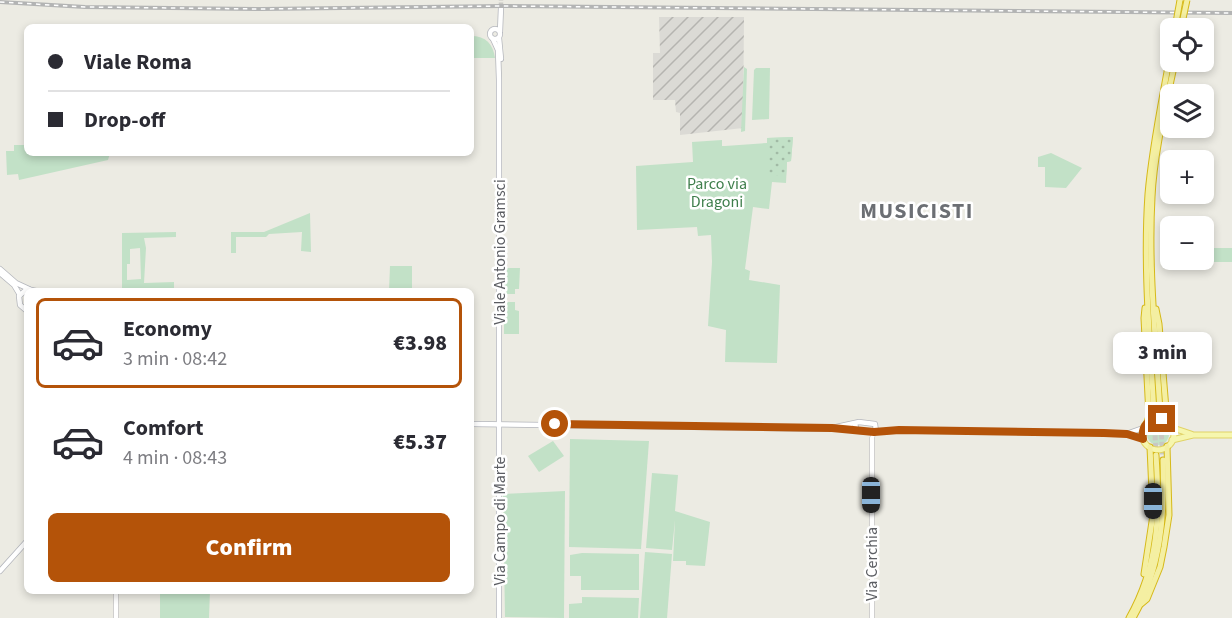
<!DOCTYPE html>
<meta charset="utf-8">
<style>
:root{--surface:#fff;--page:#f2f2f3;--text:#2b2b33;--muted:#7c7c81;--line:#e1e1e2;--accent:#b45309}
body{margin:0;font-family:"Source Sans 3",sans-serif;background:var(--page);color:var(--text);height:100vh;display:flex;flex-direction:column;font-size:22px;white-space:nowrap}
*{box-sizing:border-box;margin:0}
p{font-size:20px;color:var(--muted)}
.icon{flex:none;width:33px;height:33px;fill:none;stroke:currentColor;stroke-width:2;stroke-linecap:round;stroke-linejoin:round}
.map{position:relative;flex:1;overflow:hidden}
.details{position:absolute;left:24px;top:288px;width:450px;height:306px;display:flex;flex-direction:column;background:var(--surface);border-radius:9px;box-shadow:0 3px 9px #0003}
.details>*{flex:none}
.hud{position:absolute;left:24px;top:24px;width:450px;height:132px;border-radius:9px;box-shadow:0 3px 9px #0003;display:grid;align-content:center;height:132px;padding:0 24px;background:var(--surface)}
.tools{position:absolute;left:1160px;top:18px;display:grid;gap:12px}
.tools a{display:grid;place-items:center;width:54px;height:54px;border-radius:9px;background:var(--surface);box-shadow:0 3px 9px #0003;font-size:30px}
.end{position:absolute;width:27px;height:27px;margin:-14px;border:8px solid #b45309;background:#fff;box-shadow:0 0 0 3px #fff}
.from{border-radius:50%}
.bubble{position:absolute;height:42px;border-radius:9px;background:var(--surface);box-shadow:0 3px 9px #0003;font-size:20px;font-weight:800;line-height:42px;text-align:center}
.car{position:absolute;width:18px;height:36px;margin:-18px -9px;border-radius:8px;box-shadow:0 0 4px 2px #0007;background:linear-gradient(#222 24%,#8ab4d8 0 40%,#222 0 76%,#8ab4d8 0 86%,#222 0)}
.hud b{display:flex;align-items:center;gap:21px;height:57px;font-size:22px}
.hud b+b{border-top:2px solid var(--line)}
.hud i{width:15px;height:15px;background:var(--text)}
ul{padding:10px 0 0;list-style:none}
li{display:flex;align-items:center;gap:18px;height:90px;margin:0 12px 9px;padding:0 12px;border:3px solid transparent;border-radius:9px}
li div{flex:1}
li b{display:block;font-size:22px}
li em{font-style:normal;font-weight:800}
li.selected{border-color:var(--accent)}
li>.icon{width:54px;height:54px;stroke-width:1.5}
.cta{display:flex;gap:12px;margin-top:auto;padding:12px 24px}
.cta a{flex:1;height:69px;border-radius:9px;background:var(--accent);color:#fff;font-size:24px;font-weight:800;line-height:69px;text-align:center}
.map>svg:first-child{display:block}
</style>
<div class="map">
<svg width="1232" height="618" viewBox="0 0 1232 618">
<defs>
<pattern id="industrial-furrows" width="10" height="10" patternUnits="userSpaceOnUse" patternTransform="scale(1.5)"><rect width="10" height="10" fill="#dbdad5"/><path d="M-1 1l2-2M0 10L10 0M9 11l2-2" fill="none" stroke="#b5b4b0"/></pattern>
<pattern id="garden-dots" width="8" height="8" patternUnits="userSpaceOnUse" patternTransform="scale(1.5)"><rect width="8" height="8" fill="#c2e1c7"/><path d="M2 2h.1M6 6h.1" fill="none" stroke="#a1baa5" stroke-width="1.8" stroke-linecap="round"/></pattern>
</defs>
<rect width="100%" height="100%" fill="#ecebe3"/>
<!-- industrial -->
<polygon fill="url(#industrial-furrows)" points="659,17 744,17 743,128 680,135 680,113 676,112 675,100 653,100 653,53 660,53"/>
<!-- green -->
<g fill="#c2e1c7" fill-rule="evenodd">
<path d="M471 36C486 36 493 44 495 58H471Z"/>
<polygon points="744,67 747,69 745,131 741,132"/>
<polygon points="756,68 770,68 769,119 752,120 754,70"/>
<polygon points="793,137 791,161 787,162 786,183 772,182 769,209 753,207 745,269 750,271 749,280 780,285 777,363 725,362 726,330 708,326 712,262 711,235 698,236 697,227 637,230 636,166 693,162 692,142 722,140 722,146 725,146 767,143 767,138"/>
<polygon points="14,145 27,145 27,153 110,153 108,160 19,180 18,174 7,175 6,151 14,151"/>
<polygon points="1051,153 1082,168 1066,188 1045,187 1045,167 1038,167 1038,157"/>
<polygon points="310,213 311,252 301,251 302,232 269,234 266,237 236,237 236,253 231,253 231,232 264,232"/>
<path d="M176 232V237L144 238 146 248 144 283 174 282V288L122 289V233ZM140 248 141 279 127 280V264H130V249Z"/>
<rect x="1211" y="248" width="21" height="14"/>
<polygon points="390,266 412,266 412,291 389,291"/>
<polygon points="504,268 520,268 519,289 515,289 515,294 504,294"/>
<polygon points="504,302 515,302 515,310 519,311 519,334 504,334"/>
<circle cx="1158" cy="434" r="11"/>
<polygon points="570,439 649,441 641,549 569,547"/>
<polygon points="553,441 564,456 539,472 528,456"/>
<polygon points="652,473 678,475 675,511 710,522 705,566 686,565 686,561 673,561 675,520 672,550 646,548"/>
<polygon points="565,491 564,618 505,617 503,494"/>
<polygon points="645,552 672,554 667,618 640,618"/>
<polygon points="582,553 639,554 639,590 581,590 581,576 570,576 570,555"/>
<polygon points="160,591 210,591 209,618 160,618"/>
<polygon points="582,597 639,598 638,618 569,618 569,604 582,603"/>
</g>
<!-- garden -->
<polygon fill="url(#garden-dots)" points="793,137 791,161 787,162 786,176 768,175 767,138"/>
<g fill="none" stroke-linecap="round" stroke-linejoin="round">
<!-- secondary-tunnel -->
<polyline stroke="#c8c8c3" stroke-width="4.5" stroke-dasharray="4.5 2" stroke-linecap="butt" points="501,7 501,0"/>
<!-- trunk-tunnel -->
<g stroke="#c8c8c3" stroke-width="5" stroke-dasharray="5 2.5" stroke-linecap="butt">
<polyline points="1160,412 1163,460"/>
<polyline points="1154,413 1156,455"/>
</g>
<defs>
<g id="tertiary">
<polyline points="116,591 116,618"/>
<polyline points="872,618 872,438 874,432"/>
</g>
<g id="secondary">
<circle cx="495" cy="34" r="5"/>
<polyline points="500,32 501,7"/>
<polyline points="499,38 501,59"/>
<polyline points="493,39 498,50 499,80 499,618"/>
<polyline points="0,269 16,283 29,289"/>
<polyline points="0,273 14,285 20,295"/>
<polyline points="27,311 20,305 19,296 27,289 36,291"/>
<polyline points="471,424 827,429 859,422 875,424 876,431"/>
<polyline points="855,424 857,431 874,432 899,430 1104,433 1127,434 1143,439"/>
<polyline points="835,429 856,429"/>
<polyline points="1129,433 1143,428"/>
<polyline points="0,571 27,541"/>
</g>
<g id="primary">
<circle cx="1158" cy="434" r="16"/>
<polyline points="1173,428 1191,434"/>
<polyline points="1172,440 1193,435 1232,435"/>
</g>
<g id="trunk">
<polyline points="1145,308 1144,318 1149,416 1147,422"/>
<polyline points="1156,309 1159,324 1167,421"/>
<path d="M1160 412C1156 341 1148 269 1152 197 1154 153 1166 105 1175 62"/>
<path d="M1154 413C1150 341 1143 267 1148 194 1152 147 1162 101 1170 55"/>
<polyline points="1144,574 1153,515 1150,447"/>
<polyline points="1141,604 1147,599 1160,567 1164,547 1169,515 1167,446"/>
<path d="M1129 618C1159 565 1160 514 1156 455"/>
<path d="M1133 618C1161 569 1165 516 1163 460"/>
</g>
</defs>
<!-- tertiary casing -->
<use href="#tertiary" stroke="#b3b4b9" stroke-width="5"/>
<!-- secondary casing -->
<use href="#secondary" stroke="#b4b6bc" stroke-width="6"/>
<!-- primary casing -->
<use href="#primary" stroke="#e1d367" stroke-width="7"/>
<!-- trunk casing -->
<use href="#trunk" stroke="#d6b919" stroke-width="7"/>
<!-- tertiary -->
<use href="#tertiary" stroke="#fff" stroke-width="4"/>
<!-- secondary -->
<use href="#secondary" stroke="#fff" stroke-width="4.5"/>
<!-- primary -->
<use href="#primary" stroke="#f6f6ae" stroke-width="5"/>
<!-- trunk -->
<use href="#trunk" stroke="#f4efa2" stroke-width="5"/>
<defs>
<polyline id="rail" points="0,2 85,7 262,9 502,6 1232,13"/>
</defs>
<!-- rail casing -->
<use href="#rail" stroke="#b3b4b4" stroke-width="4"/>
<!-- rail -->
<use href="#rail" stroke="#fff" stroke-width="1.5" stroke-dasharray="4.5" stroke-linecap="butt"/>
<defs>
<g id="trunk-bridge">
<polyline points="1175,28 1180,0"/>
<polyline points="1181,28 1187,0"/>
</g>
</defs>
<!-- trunk-bridge casing -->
<use href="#trunk-bridge" stroke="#d6b919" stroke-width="7" stroke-linecap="butt"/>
<!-- trunk-bridge -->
<use href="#trunk-bridge" stroke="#f4efa2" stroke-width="5"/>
</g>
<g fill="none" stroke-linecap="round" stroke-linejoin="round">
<!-- route -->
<path stroke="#b45309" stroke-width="8" d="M555 424 832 428 874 432 899 430 1104 433 1127 434 1143 439C1141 426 1149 417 1162 419"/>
</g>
<g text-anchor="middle" stroke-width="5" stroke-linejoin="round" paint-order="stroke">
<!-- park labels -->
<g font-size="16" fill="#3e7e4b" stroke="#fff">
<text x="717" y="189">Parco via<tspan x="717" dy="18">Dragoni</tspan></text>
</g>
<!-- street labels -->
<g font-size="16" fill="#5b5d62" stroke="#fff">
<text transform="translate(499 252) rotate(-90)" y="6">Viale Antonio Gramsci</text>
<text transform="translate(499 521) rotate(-90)" y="6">Via Campo di Marte</text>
<text transform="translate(871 564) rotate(-90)" y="6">Via Cerchia</text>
</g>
<!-- district labels -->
<g font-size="22" font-weight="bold" letter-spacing="1.5" fill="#6c6f74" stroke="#fff">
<text x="917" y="218">MUSICISTI</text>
</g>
</g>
</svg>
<div class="tools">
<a><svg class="icon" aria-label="locate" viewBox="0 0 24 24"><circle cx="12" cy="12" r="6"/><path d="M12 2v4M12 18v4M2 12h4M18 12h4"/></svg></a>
<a><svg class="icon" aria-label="layers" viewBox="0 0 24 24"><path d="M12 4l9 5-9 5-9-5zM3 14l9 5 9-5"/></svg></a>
<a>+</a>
<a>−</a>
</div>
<i class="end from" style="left:555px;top:424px"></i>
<i class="end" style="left:1162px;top:419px"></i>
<div class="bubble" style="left:1113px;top:332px;width:99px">3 min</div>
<i class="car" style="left:871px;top:495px;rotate:180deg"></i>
<i class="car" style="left:1153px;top:501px;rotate:180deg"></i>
<div class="hud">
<b><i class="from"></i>Viale Roma</b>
<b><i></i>Drop-off</b>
</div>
<section class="details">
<ul>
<li class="selected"><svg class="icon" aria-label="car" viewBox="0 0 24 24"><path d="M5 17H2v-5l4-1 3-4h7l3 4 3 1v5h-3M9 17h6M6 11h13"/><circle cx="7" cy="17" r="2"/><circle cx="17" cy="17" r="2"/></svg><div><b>Economy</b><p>3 min · 08:42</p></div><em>€3.98</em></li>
<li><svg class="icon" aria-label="car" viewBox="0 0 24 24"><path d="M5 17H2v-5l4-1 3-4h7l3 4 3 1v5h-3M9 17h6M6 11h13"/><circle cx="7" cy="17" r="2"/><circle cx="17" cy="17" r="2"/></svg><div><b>Comfort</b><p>4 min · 08:43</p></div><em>€5.37</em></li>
</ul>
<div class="cta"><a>Confirm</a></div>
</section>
</div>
